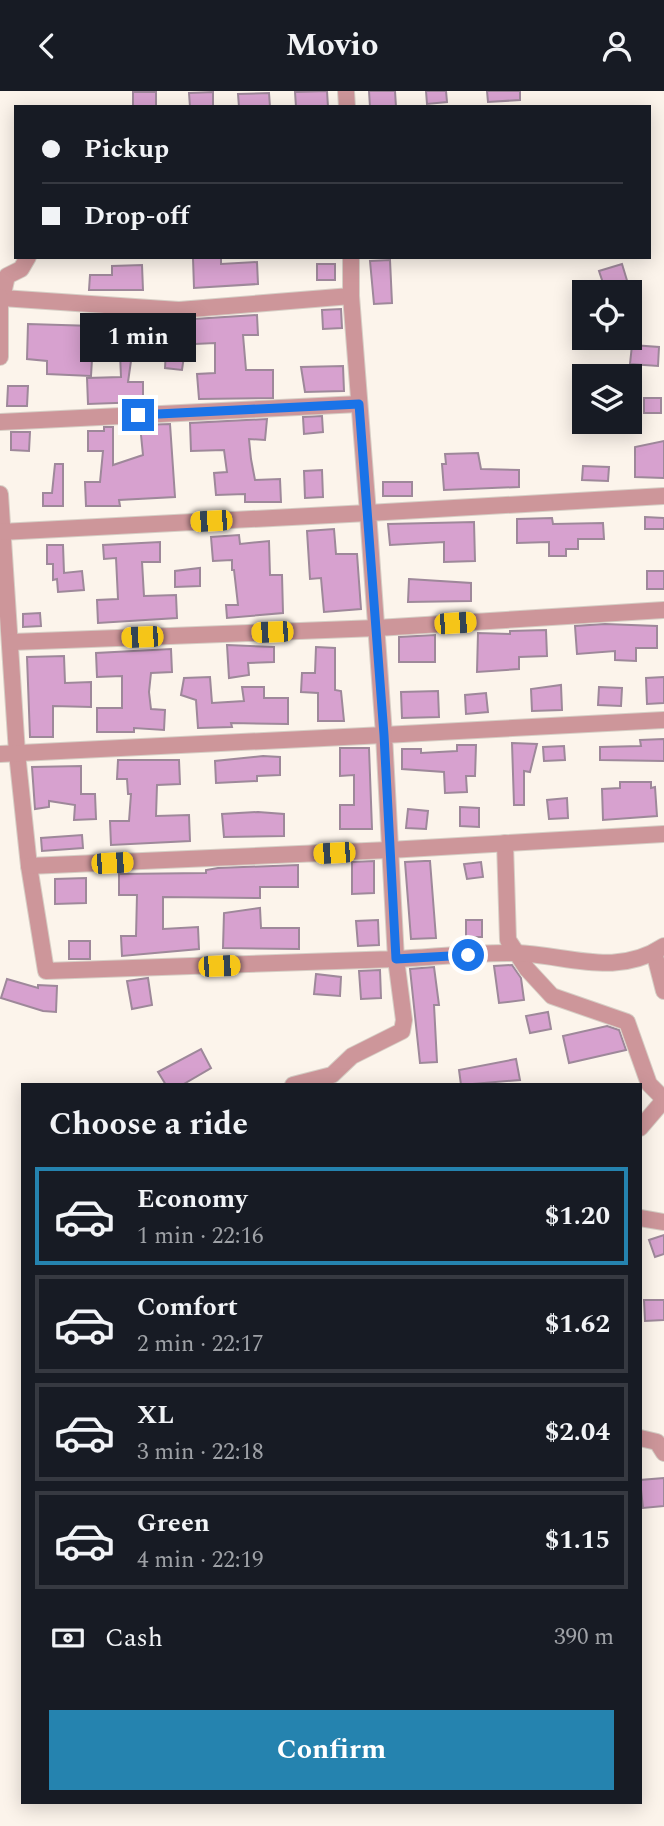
<!DOCTYPE html>
<meta charset="utf-8">
<style>
:root{--surface:#171b24;--page:#20242c;--text:#f1f3f6;--muted:#9ea1a6;--line:#363941;--accent:#2583af}
body{margin:0;font-family:Spectral,serif;background:var(--page);color:var(--text);height:100vh;display:flex;flex-direction:column;font-size:26px;white-space:nowrap}
*{box-sizing:border-box;margin:0}
p{font-size:23px;color:var(--muted)}
.icon{flex:none;width:38px;height:38px;fill:none;stroke:currentColor;stroke-width:2;stroke-linecap:round;stroke-linejoin:round}
.map{position:relative;flex:1;overflow:hidden}
.sheet{position:absolute;left:21px;top:992px;width:621px;height:721px;display:flex;flex-direction:column;background:var(--surface);border-radius:0px;box-shadow:0 4px 18px #0003}
.sheet>*{flex:none}
.guide{position:absolute;left:14px;top:14px;width:637px;height:154px;border-radius:0px;box-shadow:0 4px 18px #0003;display:grid;align-content:center;height:154px;padding:0 28px;background:var(--surface)}
.buttons{position:absolute;left:572px;top:189px;display:grid;gap:14px}
.buttons a{display:grid;place-items:center;width:70px;height:70px;border-radius:0px;background:var(--surface);box-shadow:0 4px 18px #0003;font-size:35px}
.end{position:absolute;width:32px;height:32px;margin:-16px;border:9px solid #1a73e8;background:#fff;box-shadow:0 0 0 4px #fff}
.from{border-radius:50%}
.bubble{position:absolute;height:49px;border-radius:0px;background:var(--surface);box-shadow:0 4px 18px #0003;font-size:23px;font-weight:700;line-height:49px;text-align:center}
.car{position:absolute;width:21px;height:42px;margin:-21px -10px;border-radius:9px;box-shadow:0 0 5px 2px #0007;background:linear-gradient(#f5c518 24%,#345 0 40%,#f5c518 0 76%,#345 0 86%,#f5c518 0)}
.guide b{display:flex;align-items:center;gap:24px;height:66px;font-size:26px}
.guide b+b{border-top:2px solid var(--line)}
.guide i{width:18px;height:18px;background:var(--text)}
ul{padding:0;list-style:none}
li{display:flex;align-items:center;gap:21px;height:98px;margin:0 14px 10px;padding:0 14px;border:4px solid var(--line);border-radius:0px}
li div{flex:1}
li b{display:block;font-size:26px}
li em{font-style:normal;font-weight:700}
li.selected{border-color:var(--accent)}
li>.icon{width:63px;height:63px;stroke-width:1.5}
h2{padding:0 28px;font-size:32px;line-height:84px}
.pay{display:flex;align-items:center;gap:18px;height:77px;padding:0 28px;font-size:26px}
.pay p{margin-inline-start:auto}
.cta{display:flex;gap:14px;margin-top:auto;padding:14px 28px}
.cta a{flex:1;height:80px;border-radius:0px;background:var(--accent);color:#fff;font-size:28px;font-weight:700;line-height:80px;text-align:center}
header{display:flex;justify-content:space-between;align-items:center;height:91px;padding:0 28px;background:var(--surface);font-size:32px;font-weight:700}
.map>svg:first-child{display:block}
</style>
<header><svg class="icon" aria-label="back" viewBox="0 0 24 24"><path d="M15 5l-7 7 7 7"/></svg>Movio<svg class="icon" aria-label="person" viewBox="0 0 24 24"><circle cx="12" cy="8" r="4"/><path d="M4 21q1-7 8-7t8 7"/></svg></header>
<div class="map">
<svg width="664" height="1735" viewBox="0 0 664 1735">
<rect width="100%" height="100%" fill="#fcf4eb"/>
<!-- building -->
<g fill="#d7a1cf" stroke="#9e889a" stroke-width="2">
<polygon points="327,0 328,16 296,16 295,1"/>
<polygon points="369,0 395,0 396,16 370,16"/>
<polygon points="426,0 446,0 447,11 427,13"/>
<polygon points="487,0 520,0 520,9 488,11"/>
<rect x="133" y="1" width="23" height="15"/>
<polygon points="213,1 213,16 190,16 189,2"/>
<polygon points="269,2 270,16 239,16 238,3"/>
<polygon points="193,167 221,167 221,173 257,171 258,193 194,197"/>
<polygon points="390,169 392,212 374,213 370,170"/>
<rect x="317" y="173" width="18" height="16"/>
<polygon points="622,173 629,196 606,201 599,180"/>
<polygon points="142,174 143,199 89,199 90,184 112,184 112,175"/>
<polygon points="341,218 342,237 323,238 322,219"/>
<polygon points="257,224 258,244 243,244 246,279 273,279 273,307 199,308 197,283 215,282 215,252 195,253 194,228"/>
<polygon points="149,231 151,258 123,260 121,233"/>
<polygon points="28,233 94,235 91,285 47,283 47,270 27,268"/>
<polygon points="632,254 659,256 658,275 630,273"/>
<polygon points="175,257 185,258 182,279 165,277 166,259"/>
<polygon points="120,263 132,263 128,291 143,291 143,311 88,313 87,287 121,286"/>
<polygon points="343,275 344,300 305,301 301,276"/>
<polygon points="8,295 28,295 27,315 7,315"/>
<rect x="644" y="307" width="17" height="15"/>
<polygon points="322,325 323,341 304,343 303,326"/>
<polygon points="267,328 265,349 249,348 251,368 255,389 280,388 281,411 245,411 245,403 216,404 214,382 227,381 224,359 191,360 190,332"/>
<polygon points="170,333 175,406 119,409 120,415 86,415 85,391 100,391 103,360 88,360 88,340 104,340 104,336 113,336 113,374 143,364 140,334"/>
<polygon points="11,341 30,341 29,360 11,359"/>
<polygon points="664,350 664,387 635,386 635,356"/>
<polygon points="478,362 481,378 519,379 519,396 444,399 442,373 446,373 445,363"/>
<polygon points="55,373 63,373 63,415 43,415 43,402 52,402"/>
<polygon points="583,375 609,376 608,390 582,389"/>
<polygon points="322,379 323,406 305,407 304,380"/>
<rect x="383" y="391" width="29" height="14"/>
<polygon points="645,426 664,427 664,438 645,438"/>
<polygon points="552,427 553,433 603,432 604,448 578,448 578,458 566,458 566,465 549,465 549,451 517,452 517,428"/>
<polygon points="474,431 475,470 444,471 444,451 390,454 388,433"/>
<polygon points="334,438 336,463 357,463 361,518 324,521 321,487 310,488 307,440"/>
<polygon points="239,444 240,453 269,450 270,484 282,484 283,522 227,527 226,514 238,514 234,479 232,479 232,469 213,470 211,446"/>
<polygon points="160,451 160,471 142,471 144,505 176,504 177,527 98,532 97,509 118,508 116,467 104,468 103,454"/>
<polygon points="47,454 63,454 64,482 82,480 84,499 58,501 57,488 53,489 53,473 47,473"/>
<polygon points="200,477 200,495 175,496 175,480"/>
<rect x="647" y="480" width="17" height="18"/>
<polygon points="409,488 471,492 471,510 408,511"/>
<polygon points="40,522 41,535 23,536 23,523"/>
<polygon points="605,533 657,535 657,557 636,557 636,570 615,569 615,560 577,563 575,535"/>
<polygon points="546,539 547,565 519,566 519,578 477,581 478,542 510,543 510,540"/>
<polygon points="435,544 435,571 399,571 399,546"/>
<polygon points="227,554 274,556 274,571 248,572 249,584 229,587"/>
<polygon points="316,556 335,557 335,599 341,600 344,630 318,630 318,602 301,601 302,582 315,582"/>
<polygon points="171,558 172,581 151,582 149,601 151,618 165,619 164,639 134,637 134,641 97,641 97,617 122,617 122,585 97,586 96,562"/>
<polygon points="64,565 65,592 91,591 91,616 53,615 53,646 30,646 27,566"/>
<polygon points="210,586 212,612 244,610 242,596 264,596 264,607 288,607 288,633 231,632 232,636 198,637 196,609 181,604 184,587"/>
<polygon points="664,586 664,612 647,613 646,587"/>
<polygon points="561,594 562,619 532,620 531,598"/>
<polygon points="599,596 622,597 621,615 598,614"/>
<polygon points="438,600 439,626 402,627 401,601"/>
<polygon points="486,602 488,621 466,623 465,604"/>
<polygon points="664,648 664,670 600,669 600,656 641,655 640,649"/>
<polygon points="512,652 537,653 530,681 524,680 524,714 514,714"/>
<polygon points="457,654 476,654 475,685 466,685 467,701 445,702 444,681 402,678 402,658 421,658 421,662 457,660"/>
<polygon points="564,655 565,669 544,670 543,656"/>
<polygon points="340,657 369,657 372,738 340,738 340,714 354,714 354,684 340,685"/>
<polygon points="263,665 280,666 280,684 257,685 257,690 216,692 215,670"/>
<polygon points="118,669 179,669 180,693 157,694 156,725 189,724 190,750 111,754 110,730 129,730 131,703 128,703 127,688 117,688"/>
<polygon points="81,675 81,703 95,703 96,728 74,729 75,714 49,710 49,716 35,718 32,676"/>
<polygon points="620,691 651,691 651,697 655,696 657,725 603,729 602,698 620,697"/>
<polygon points="567,707 568,727 549,728 547,709"/>
<polygon points="460,716 479,717 479,736 460,735"/>
<polygon points="408,718 428,720 426,738 406,737"/>
<polygon points="258,721 284,723 284,745 224,746 222,723"/>
<polygon points="82,744 83,757 42,760 41,747"/>
<polygon points="374,770 374,802 352,803 352,771"/>
<polygon points="425,770 430,770 436,847 411,848 405,771"/>
<polygon points="481,771 483,786 467,788 464,773"/>
<polygon points="298,774 298,796 260,796 260,807 163,806 163,838 198,836 199,858 122,865 121,845 136,845 137,804 119,804 119,783 206,782 206,779 218,777"/>
<polygon points="86,787 86,812 55,813 55,788"/>
<polygon points="260,817 261,837 299,837 299,858 223,857 224,822"/>
<polygon points="378,829 379,854 358,855 356,830"/>
<rect x="466" y="829" width="16" height="17"/>
<rect x="69" y="850" width="21" height="18"/>
<polygon points="512,874 521,887 524,909 499,912 494,875"/>
<polygon points="434,876 439,914 434,914 437,971 420,972 410,878"/>
<polygon points="380,879 381,907 361,908 359,880"/>
<polygon points="316,883 341,886 340,905 314,903"/>
<polygon points="148,887 152,914 132,918 127,890"/>
<polygon points="7,888 38,897 38,894 57,895 56,921 43,920 1,907"/>
<polygon points="548,921 551,938 530,942 526,925"/>
<polygon points="607,935 619,939 626,959 569,972 563,945"/>
<polygon points="201,958 211,977 182,994 166,994 158,981"/>
<polygon points="516,968 520,989 461,994 459,979"/>
<polygon points="664,1144 664,1163 655,1166 649,1149"/>
<polygon points="644,1209 664,1209 664,1229 645,1230"/>
<polygon points="664,1387 664,1415 643,1417 640,1389"/>
</g>
<g fill="none" stroke-linecap="round" stroke-linejoin="round">
<defs>
<g id="minor">
<polyline points="346,0 347,16"/>
<polyline points="28,166 21,178 7,185 2,207 179,219 351,205"/>
<polyline points="0,206 0,266"/>
<polyline points="0,331 359,313"/>
<polyline points="0,403 17,662 29,775 46,880 396,868 384,644 664,629"/>
<polyline points="1,441 368,422 351,205 351,166"/>
<polyline points="12,551 377,537 664,519"/>
<polyline points="0,663 384,644 368,422 664,405"/>
<polyline points="505,752 508,849 527,878 552,905 627,931 649,993 664,1008"/>
<polyline points="29,775 389,759 664,743"/>
<polyline points="654,861 664,900"/>
<path d="M293 994 332 984 352 965 402 940 404 929 396 868C435 866 476 861 516 862 568 864 616 887 664 855"/>
<polyline points="640,1037 664,1009"/>
<polyline points="640,1127 664,1131"/>
<polyline points="640,1347 657,1351 664,1362"/>
</g>
</defs>
<!-- minor casing -->
<use href="#minor" stroke="#d6cec5" stroke-width="18"/>
<!-- minor -->
<use href="#minor" stroke="#cd969a" stroke-width="16"/>
</g>
<g fill="none" stroke-linecap="round" stroke-linejoin="round">
<!-- route -->
<polyline stroke="#1a73e8" stroke-width="9" points="138,324 359,313 384,644 396,868 468,864"/>
</g>
</svg>
<div class="buttons">
<a><svg class="icon" aria-label="locate" viewBox="0 0 24 24"><circle cx="12" cy="12" r="6"/><path d="M12 2v4M12 18v4M2 12h4M18 12h4"/></svg></a>
<a><svg class="icon" aria-label="layers" viewBox="0 0 24 24"><path d="M12 4l9 5-9 5-9-5zM3 14l9 5 9-5"/></svg></a>
</div>
<i class="end from" style="left:468px;top:864px"></i>
<i class="end" style="left:138px;top:324px"></i>
<div class="bubble" style="left:80px;top:222px;width:116px">1 min</div>
<i class="car" style="left:211px;top:430px;rotate:267deg"></i>
<i class="car" style="left:455px;top:532px;rotate:86deg"></i>
<i class="car" style="left:272px;top:541px;rotate:268deg"></i>
<i class="car" style="left:142px;top:546px;rotate:268deg"></i>
<i class="car" style="left:334px;top:762px;rotate:267deg"></i>
<i class="car" style="left:112px;top:772px;rotate:87deg"></i>
<i class="car" style="left:219px;top:875px;rotate:88deg"></i>
<div class="guide">
<b><i class="from"></i>Pickup</b>
<b><i></i>Drop-off</b>
</div>
<section class="sheet">
<h2>Choose a ride</h2>
<ul>
<li class="selected"><svg class="icon" aria-label="car" viewBox="0 0 24 24"><path d="M5 17H2v-5l4-1 3-4h7l3 4 3 1v5h-3M9 17h6M6 11h13"/><circle cx="7" cy="17" r="2"/><circle cx="17" cy="17" r="2"/></svg><div><b>Economy</b><p>1 min · 22:16</p></div><em>$1.20</em></li>
<li><svg class="icon" aria-label="car" viewBox="0 0 24 24"><path d="M5 17H2v-5l4-1 3-4h7l3 4 3 1v5h-3M9 17h6M6 11h13"/><circle cx="7" cy="17" r="2"/><circle cx="17" cy="17" r="2"/></svg><div><b>Comfort</b><p>2 min · 22:17</p></div><em>$1.62</em></li>
<li><svg class="icon" aria-label="car" viewBox="0 0 24 24"><path d="M5 17H2v-5l4-1 3-4h7l3 4 3 1v5h-3M9 17h6M6 11h13"/><circle cx="7" cy="17" r="2"/><circle cx="17" cy="17" r="2"/></svg><div><b>XL</b><p>3 min · 22:18</p></div><em>$2.04</em></li>
<li><svg class="icon" aria-label="car" viewBox="0 0 24 24"><path d="M5 17H2v-5l4-1 3-4h7l3 4 3 1v5h-3M9 17h6M6 11h13"/><circle cx="7" cy="17" r="2"/><circle cx="17" cy="17" r="2"/></svg><div><b>Green</b><p>4 min · 22:19</p></div><em>$1.15</em></li>
</ul>
<div class="pay"><svg class="icon" aria-label="cash" viewBox="0 0 24 24"><path d="M3 7h18v10H3z"/><circle cx="12" cy="12" r="2"/></svg>Cash<p>390 m</p></div>
<div class="cta"><a>Confirm</a></div>
</section>
</div>
